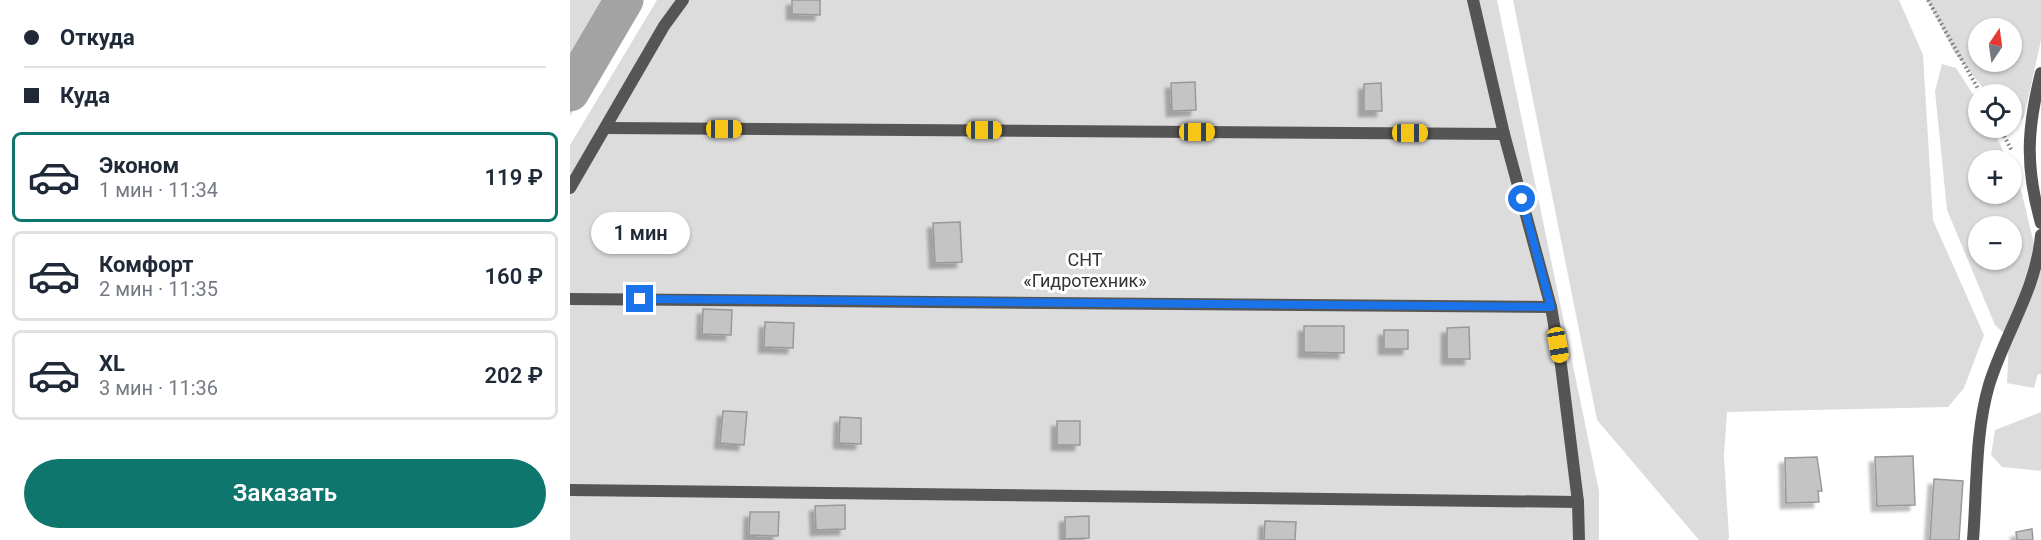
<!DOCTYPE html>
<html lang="ru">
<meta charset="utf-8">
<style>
:root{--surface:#fff;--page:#f2f2f3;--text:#1f2937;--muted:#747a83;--line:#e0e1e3;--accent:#0f766e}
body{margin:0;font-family:Roboto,sans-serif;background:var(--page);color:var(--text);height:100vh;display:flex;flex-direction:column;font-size:22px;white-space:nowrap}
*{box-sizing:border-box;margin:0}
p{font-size:20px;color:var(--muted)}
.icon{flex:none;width:33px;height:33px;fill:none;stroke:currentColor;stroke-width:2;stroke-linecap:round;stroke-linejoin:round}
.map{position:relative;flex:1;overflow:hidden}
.drawer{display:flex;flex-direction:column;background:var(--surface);width:570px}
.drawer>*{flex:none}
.top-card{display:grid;align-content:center;height:132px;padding:0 24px;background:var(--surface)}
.needle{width:39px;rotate:13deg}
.controls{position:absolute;left:1398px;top:18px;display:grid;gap:12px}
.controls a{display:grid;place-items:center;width:54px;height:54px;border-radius:50%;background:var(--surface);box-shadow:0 2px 4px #0004;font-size:30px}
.end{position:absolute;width:27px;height:27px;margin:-14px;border:8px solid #1a73e8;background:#fff;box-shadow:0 0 0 3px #fff}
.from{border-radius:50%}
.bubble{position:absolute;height:42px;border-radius:21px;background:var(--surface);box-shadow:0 2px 4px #0004;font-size:20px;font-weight:600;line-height:42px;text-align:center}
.car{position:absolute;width:18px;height:36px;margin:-18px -9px;border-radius:8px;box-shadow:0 0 4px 2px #0007;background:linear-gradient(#f5c518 24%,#345 0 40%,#f5c518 0 76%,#345 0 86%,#f5c518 0)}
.top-card b{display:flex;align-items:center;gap:21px;height:57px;font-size:22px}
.top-card b+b{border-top:2px solid var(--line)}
.top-card i{width:15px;height:15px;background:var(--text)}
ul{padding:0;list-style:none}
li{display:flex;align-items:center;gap:18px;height:90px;margin:0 12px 9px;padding:0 12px;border:3px solid var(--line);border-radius:9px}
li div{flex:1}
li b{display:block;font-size:22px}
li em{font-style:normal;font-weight:600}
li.selected{border-color:var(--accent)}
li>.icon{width:54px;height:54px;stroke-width:1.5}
.button{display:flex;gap:12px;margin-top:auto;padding:12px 24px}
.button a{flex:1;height:69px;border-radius:36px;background:var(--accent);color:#fff;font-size:24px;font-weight:600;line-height:69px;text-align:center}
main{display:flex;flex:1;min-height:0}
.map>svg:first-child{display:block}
</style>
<main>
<section class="drawer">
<div class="top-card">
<b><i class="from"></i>Откуда</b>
<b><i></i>Куда</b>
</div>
<ul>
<li class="selected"><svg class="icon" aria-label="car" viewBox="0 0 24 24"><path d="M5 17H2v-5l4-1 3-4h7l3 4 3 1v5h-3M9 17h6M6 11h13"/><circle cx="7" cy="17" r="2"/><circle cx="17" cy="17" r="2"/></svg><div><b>Эконом</b><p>1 мин · 11:34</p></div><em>119 ₽</em></li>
<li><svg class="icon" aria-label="car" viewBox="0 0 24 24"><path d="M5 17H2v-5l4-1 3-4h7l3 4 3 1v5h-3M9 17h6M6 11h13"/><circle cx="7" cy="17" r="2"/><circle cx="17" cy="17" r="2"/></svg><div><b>Комфорт</b><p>2 мин · 11:35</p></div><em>160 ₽</em></li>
<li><svg class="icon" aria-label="car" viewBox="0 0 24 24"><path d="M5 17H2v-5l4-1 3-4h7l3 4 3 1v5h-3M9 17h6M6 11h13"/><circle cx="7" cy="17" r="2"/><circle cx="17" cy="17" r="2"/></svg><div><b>XL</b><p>3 мин · 11:36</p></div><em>202 ₽</em></li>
</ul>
<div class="button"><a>Заказать</a></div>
</section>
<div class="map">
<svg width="1471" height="540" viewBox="0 0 1471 540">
<defs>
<filter id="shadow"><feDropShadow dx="-5.5" dy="5.5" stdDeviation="1.5" flood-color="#0004"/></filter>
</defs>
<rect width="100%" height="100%" fill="#fff"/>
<!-- green -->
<g fill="#dcdcdc" fill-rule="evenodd">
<polygon points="0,0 70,0 0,116"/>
<polygon points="87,0 927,0 1029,491 1029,540 0,540 0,145"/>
<polygon points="943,0 1329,0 1353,55 1363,220 1414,335 1394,388 1378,407 1157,412 1154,456 1159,537 1158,540 1129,540 1027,420"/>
<path d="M1357 0H1471V40L1454 117 1444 128 1442 94H1418L1384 52ZM1408 28H1442V62H1408Z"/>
<path d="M1372 64 1386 68 1408 102V128H1423L1437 160H1408V194H1442V170L1452 194 1465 248 1471 254V374H1468L1464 388 1437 383 1439 338 1425 325 1377 210 1365 91ZM1408 226H1442V260H1408Z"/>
<polygon points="1471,412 1471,471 1432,467 1421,455 1425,430"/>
</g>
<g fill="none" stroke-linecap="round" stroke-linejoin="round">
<!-- river -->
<polyline stroke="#a3a3a3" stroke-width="39" points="0,92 54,0"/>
</g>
<!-- building -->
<g fill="#c4c4c4" stroke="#999" stroke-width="1.5" filter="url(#shadow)">
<polygon points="222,0 250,0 250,15 222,14"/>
<polygon points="625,82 626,110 602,111 601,83"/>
<polygon points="811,83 812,111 794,111 794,84"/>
<polygon points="390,222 392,262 365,263 363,223"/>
<polygon points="133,309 162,310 161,335 132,334"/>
<polygon points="195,322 224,323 223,348 194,347"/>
<polygon points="734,326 774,326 774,353 734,352"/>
<polygon points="899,327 900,359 877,359 877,328"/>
<rect x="814" y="330" width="24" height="19"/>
<polygon points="153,411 177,412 174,445 150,443"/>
<polygon points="270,417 291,418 291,444 269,443"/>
<rect x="487" y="421" width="23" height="24"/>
<polygon points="1343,456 1345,505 1307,506 1305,457"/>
<polygon points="1247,457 1252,491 1248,491 1249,502 1216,503 1215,458"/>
<polygon points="1364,479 1393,481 1389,540 1360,540"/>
<polygon points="275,505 275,529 246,530 245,506"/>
<polygon points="180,512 209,512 208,536 179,535"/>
<polygon points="519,516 519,538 495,539 495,517"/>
<polygon points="695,521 726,522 725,540 694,540"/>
<polygon points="1462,529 1463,540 1447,540 1446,532"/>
</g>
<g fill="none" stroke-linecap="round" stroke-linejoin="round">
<!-- path -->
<g stroke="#777" stroke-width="4" stroke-dasharray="1.5 3" stroke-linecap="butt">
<polyline points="1358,0 1411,94"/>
<polyline points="1430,128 1442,151"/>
</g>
<!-- minor -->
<g stroke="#555" stroke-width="12">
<polyline points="903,0 934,134 981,307 991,365 1008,502 1009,540"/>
<path d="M1471 73C1457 129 1455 167 1471 223"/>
<polyline points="36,128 934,134"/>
<polyline points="0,188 94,26 113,0"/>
<polyline points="0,299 981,307"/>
<polyline points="0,490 1008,502"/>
<path d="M1403 540C1407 491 1405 432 1419 385 1435 333 1466 291 1471 235"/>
</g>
</g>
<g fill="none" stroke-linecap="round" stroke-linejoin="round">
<!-- route -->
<polyline stroke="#1a73e8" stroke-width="8" points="70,299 981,307 952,199"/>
</g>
<g text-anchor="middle" stroke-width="6" stroke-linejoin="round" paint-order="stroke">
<!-- park labels -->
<g font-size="18" fill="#333" stroke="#fff">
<text x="515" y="266">СНТ<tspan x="515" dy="21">«Гидротехник»</tspan></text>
</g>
</g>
</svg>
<div class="controls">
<a><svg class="needle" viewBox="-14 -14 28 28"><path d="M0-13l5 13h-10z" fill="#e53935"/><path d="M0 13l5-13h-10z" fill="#747a83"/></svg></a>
<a><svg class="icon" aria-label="locate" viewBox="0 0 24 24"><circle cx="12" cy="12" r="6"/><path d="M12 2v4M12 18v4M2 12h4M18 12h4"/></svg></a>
<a>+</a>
<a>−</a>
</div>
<i class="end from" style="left:952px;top:199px"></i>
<i class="end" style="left:70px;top:299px"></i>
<div class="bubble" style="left:21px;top:212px;width:99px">1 мин</div>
<i class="car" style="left:154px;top:129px;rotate:90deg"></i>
<i class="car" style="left:414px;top:130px;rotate:90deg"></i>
<i class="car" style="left:627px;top:132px;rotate:90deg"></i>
<i class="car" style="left:840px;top:133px;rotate:90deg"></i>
<i class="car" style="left:988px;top:345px;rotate:170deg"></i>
</div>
</main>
